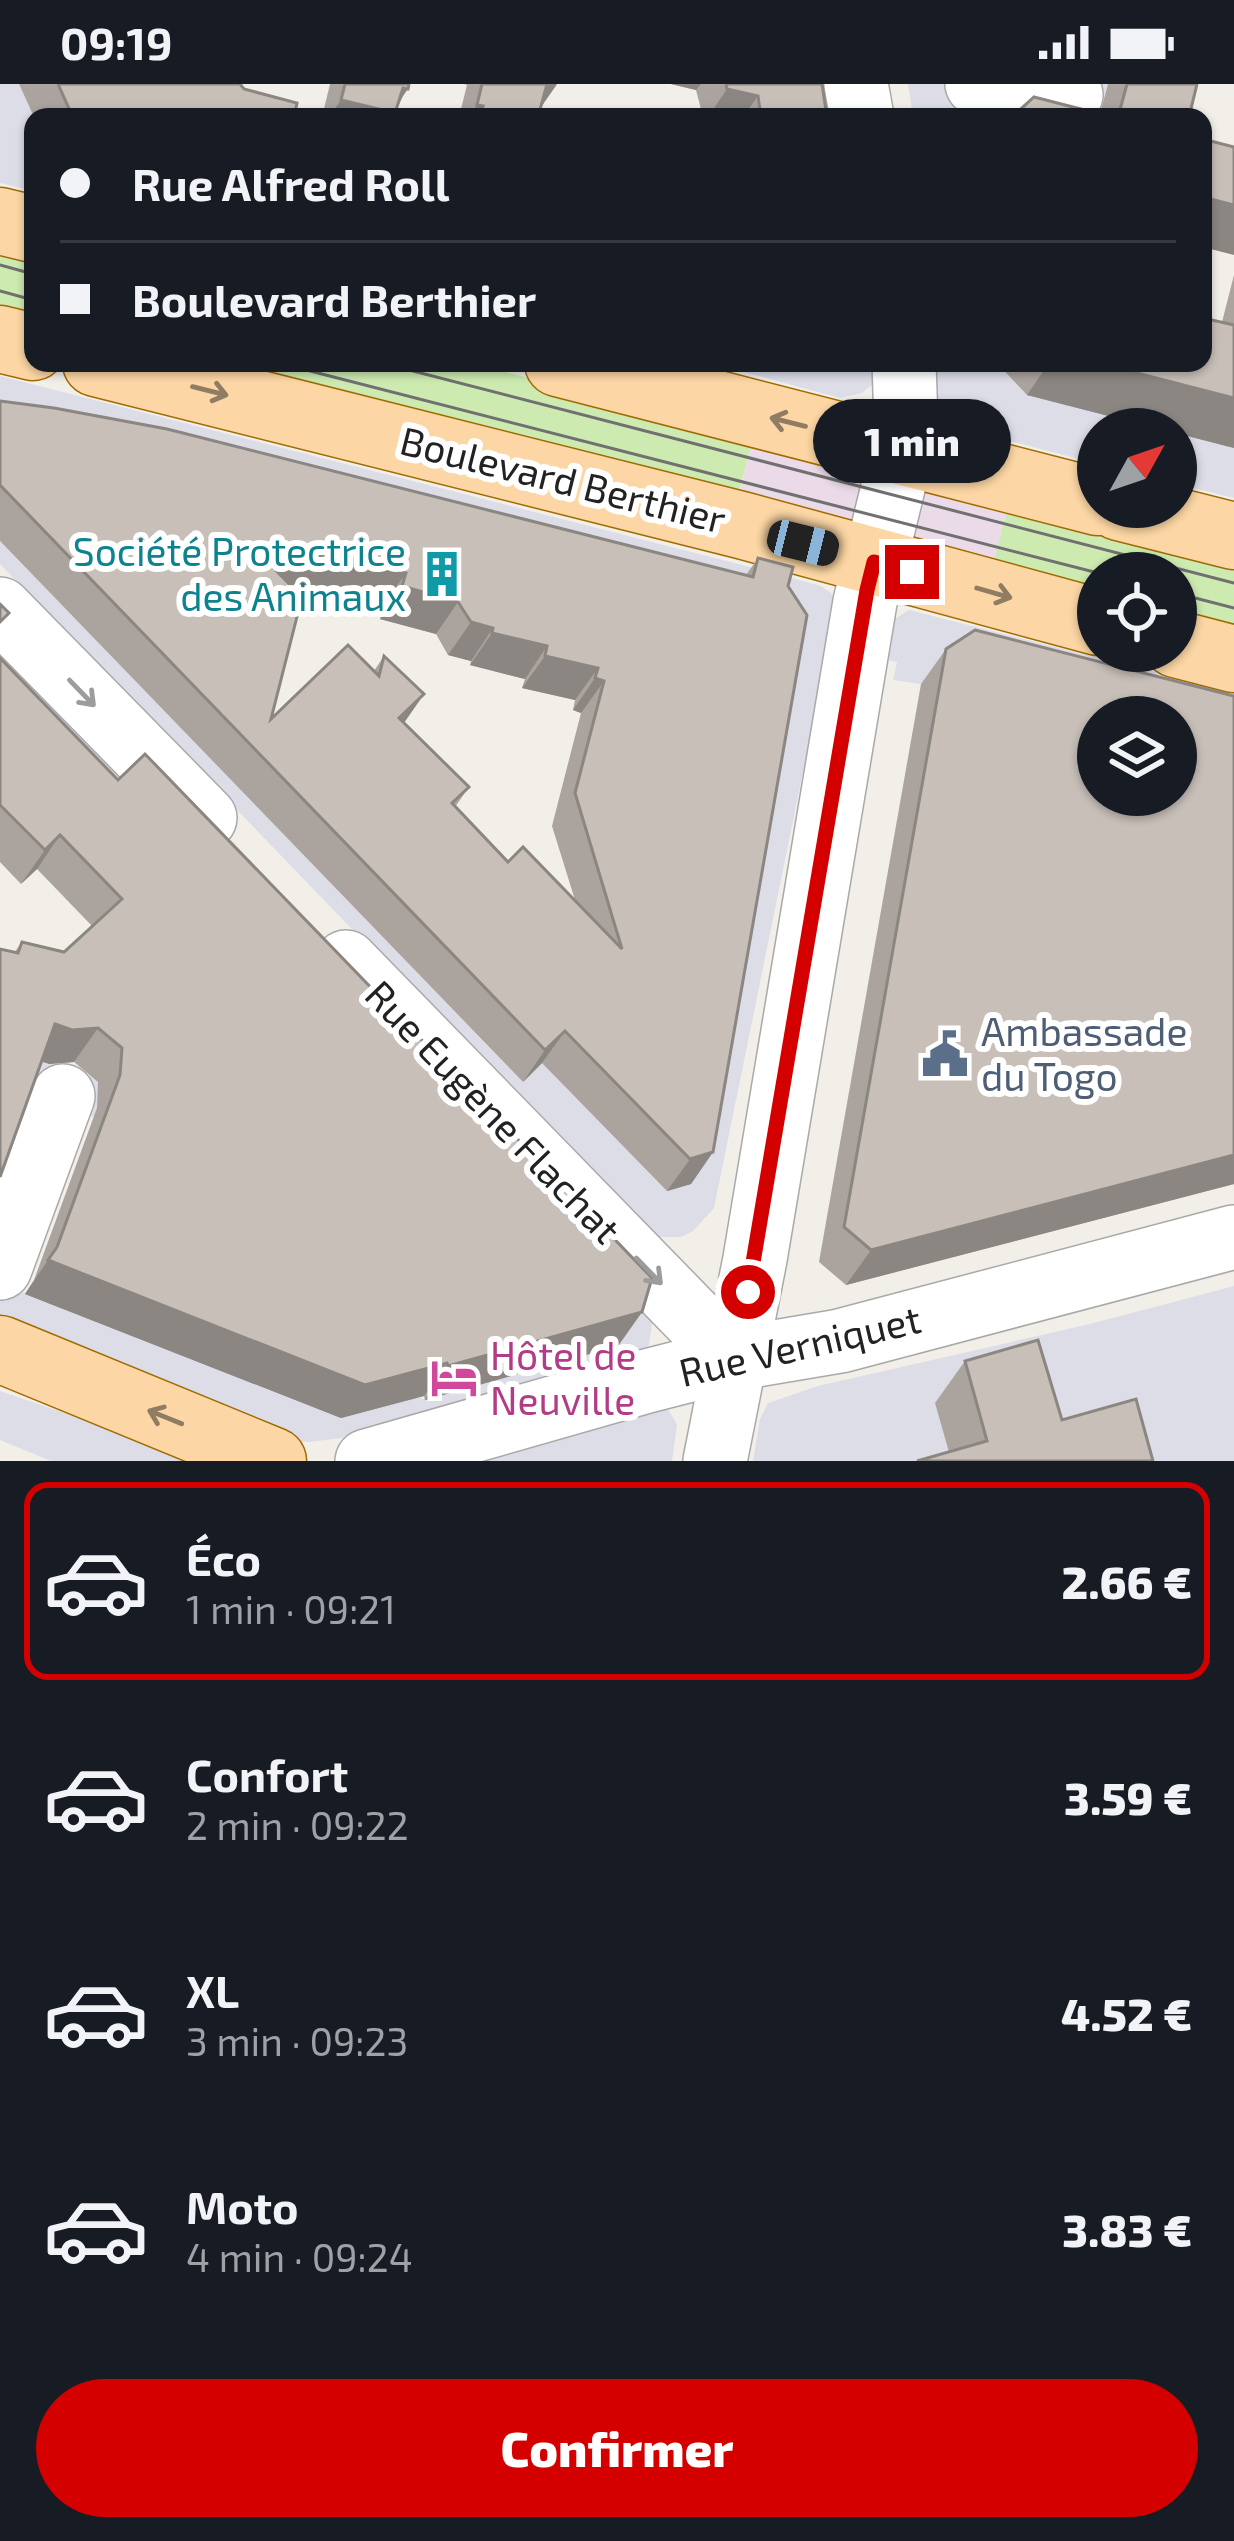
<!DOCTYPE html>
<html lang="fr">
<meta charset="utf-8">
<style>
:root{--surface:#171b24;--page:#242831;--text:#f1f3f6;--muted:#9ea1a6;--line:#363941;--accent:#d40000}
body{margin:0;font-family:"Exo 2",sans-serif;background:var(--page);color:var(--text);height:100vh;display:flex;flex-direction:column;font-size:45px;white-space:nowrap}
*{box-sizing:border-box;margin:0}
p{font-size:39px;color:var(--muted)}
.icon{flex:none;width:66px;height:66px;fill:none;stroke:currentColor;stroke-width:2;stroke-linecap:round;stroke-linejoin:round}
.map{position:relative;height:1377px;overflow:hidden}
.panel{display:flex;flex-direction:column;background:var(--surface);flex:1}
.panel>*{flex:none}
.banner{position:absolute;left:24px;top:24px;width:1188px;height:264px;border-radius:24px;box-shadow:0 3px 9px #0004;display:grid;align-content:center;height:264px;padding:0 36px;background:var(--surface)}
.needle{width:78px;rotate:50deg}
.fabs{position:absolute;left:1077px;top:324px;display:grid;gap:24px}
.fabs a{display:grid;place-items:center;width:120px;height:120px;border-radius:50%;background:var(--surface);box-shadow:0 3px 9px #0004;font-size:60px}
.end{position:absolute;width:54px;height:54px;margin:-27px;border:15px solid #d40000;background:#fff;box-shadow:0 0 0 6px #fff}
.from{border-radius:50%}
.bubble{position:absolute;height:84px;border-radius:42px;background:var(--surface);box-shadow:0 3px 9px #0004;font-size:39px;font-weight:800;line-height:84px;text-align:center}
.car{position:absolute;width:36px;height:72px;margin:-36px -18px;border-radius:15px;box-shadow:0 0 9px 3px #0007;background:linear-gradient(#222 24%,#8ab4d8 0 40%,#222 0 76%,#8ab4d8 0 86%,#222 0)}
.banner b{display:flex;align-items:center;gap:42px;height:114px;font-size:45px}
.banner b+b{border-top:3px solid var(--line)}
.banner i{width:30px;height:30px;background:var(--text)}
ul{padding:21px 0 0;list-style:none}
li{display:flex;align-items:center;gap:36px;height:198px;margin:0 24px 18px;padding:0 12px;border:6px solid transparent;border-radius:24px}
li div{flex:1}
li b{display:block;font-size:45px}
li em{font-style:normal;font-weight:800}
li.on{border-color:var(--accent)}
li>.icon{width:108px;height:108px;stroke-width:1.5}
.cta{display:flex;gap:24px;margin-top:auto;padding:24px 36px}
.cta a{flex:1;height:138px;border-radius:72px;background:var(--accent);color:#fff;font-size:48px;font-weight:800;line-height:138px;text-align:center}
.status{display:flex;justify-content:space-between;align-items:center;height:84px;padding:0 60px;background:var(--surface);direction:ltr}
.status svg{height:33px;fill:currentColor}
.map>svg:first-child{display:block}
</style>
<div class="status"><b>09:19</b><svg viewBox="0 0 49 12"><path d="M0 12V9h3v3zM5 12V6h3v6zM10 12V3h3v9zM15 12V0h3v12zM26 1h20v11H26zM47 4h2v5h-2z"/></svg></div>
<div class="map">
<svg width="1234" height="1377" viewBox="0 0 1234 1377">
<rect width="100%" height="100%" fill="#f2efe9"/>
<!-- industrial -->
<polygon fill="#ebdbe8" points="751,363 1006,429 995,474 740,407"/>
<!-- grass -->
<g fill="#cdebb0">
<polygon points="0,158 33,167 33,239 0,231"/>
<polygon points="189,279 471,279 754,352 736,419"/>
<polygon points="1009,418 1234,475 1234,547 1176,532 1176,489 1098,489 1098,512 992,485"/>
</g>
<!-- plaza -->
<g fill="#dddde8">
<polygon points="0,0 19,0 34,33 33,107 0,99"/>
<polygon points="908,0 1108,0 1099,33 913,33"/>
<polygon points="710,279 882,279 872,301 862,309 840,314"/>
<polygon points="923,279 997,279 1160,345 1098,345 1098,380 953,342 933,324"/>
<polygon points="0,292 758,485 821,502 831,509 834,517 824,585 714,1124 693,1147 681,1153 657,1153 639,1143 0,480 0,457 522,997 776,609 0,351"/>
<polygon points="1176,349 1234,364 1234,414 1176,400"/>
<polygon points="909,526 1234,608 1234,653 1176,633 950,581 921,600 893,596 897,578 883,575 893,536"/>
<polygon points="0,555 653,1235 648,1266 597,1293 342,1354 308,1358 273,1355 0,1255 0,956 87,994 96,990 117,1040 87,1031 22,1208 139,1252 424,1315 490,1298 0,632"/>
<polygon points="1234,1202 1234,1377 753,1377 760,1335 768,1319 818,1302 1090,1240"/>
<polygon points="0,1307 141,1355 197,1377 51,1377 0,1356"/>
<polygon points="667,1323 677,1341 672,1377 443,1377"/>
</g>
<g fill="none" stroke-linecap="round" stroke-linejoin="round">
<defs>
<g id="minor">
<polyline points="856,0 862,33"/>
<polyline points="977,0 1071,11"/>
<polyline points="0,525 205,734"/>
<polyline points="346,878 733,1275"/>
<polyline points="0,1184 63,1012"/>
<polyline points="367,1377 647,1297 733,1275 840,1257 1234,1153"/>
<polyline points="715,1377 755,1175 865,518 902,367 906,338 904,279"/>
</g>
<g id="major">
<polyline points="0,137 33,145"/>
<polyline points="0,255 33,263"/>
<polyline points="96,279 741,441 1098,538"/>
<polyline points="558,279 1098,418"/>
<polyline points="1119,423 1234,452"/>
<polyline points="1176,560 1234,575"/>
<polyline points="0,1265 273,1377"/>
</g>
</defs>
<!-- minor casing -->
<use href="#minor" stroke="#a9a9a9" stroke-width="66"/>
<!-- major casing -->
<use href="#major" stroke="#a06b00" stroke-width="69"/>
<!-- minor -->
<use href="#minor" stroke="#fff" stroke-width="63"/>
<!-- major -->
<use href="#major" stroke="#fcd6a4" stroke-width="66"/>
<!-- tram -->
<g stroke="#707070" stroke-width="3">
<polyline points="0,181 33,190"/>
<polyline points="0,207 33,216"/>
<polyline points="279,279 1098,489"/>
<polyline points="382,279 1234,499"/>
<polyline points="1176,509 1234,524"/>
</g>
</g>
<!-- wall -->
<g fill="#aba49e" fill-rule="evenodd">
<polygon points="19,0 240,0 244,5 294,33 34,33"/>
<polygon points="330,0 409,0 393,33 322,33"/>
<polygon points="464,0 557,0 541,23 538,33 459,33 467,1"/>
<polygon points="671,0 822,0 827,33 703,33 696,6"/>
<polygon points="1108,0 1197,0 1189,33 1012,33 1100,30"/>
<polygon points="1234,191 1234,364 1027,311 997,279 1203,279 1222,238"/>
<path d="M0 317 746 491 758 474 788 502 713 1068 691 1100 667 1107 542 979 523 998 0 457ZM295 499 383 522 380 535 436 550 448 571 471 577 470 581 525 595 522 604 575 616 573 626 581 629 552 742 575 816 508 778 455 723 469 703 404 639 424 610 384 572 374 587 271 635 292 503Z"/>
<polygon points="946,565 1234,1100 846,1201 819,1178 921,600"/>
<polygon points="0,574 642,1228 618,1262 425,1316 424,1312 341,1334 25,1210 34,1196 97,1024 98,998 74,978 49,980 14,869 22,858 64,868 92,842 37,785 21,800 0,778"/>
<polygon points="965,1277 1062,1336 949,1368 935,1319"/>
</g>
<!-- shaded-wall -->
<g fill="#8b8681">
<polygon points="545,0 557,0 541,23"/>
<polygon points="671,0 701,0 696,6"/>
<polygon points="403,4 408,5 391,28 395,29 393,33 329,33 341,16"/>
<polygon points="727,5 758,12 743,33 708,33"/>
<polygon points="477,21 483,22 475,33 469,33"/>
<polygon points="1203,113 1234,121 1234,171 1203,163"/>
<polygon points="1049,279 1098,279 1234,314 1234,364 1176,349 1176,345 1159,345 1027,311"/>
<polygon points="250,460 314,466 406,489 383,522 295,499 288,509"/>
<polygon points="402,502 458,518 436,550 380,535"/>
<polygon points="471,538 493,544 471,577 448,571"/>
<polygon points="492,549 547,562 525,595 470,581"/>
<polygon points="545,572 598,584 575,616 522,604"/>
<polygon points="595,594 604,597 581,629 573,626"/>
<polygon points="424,610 401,643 399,634"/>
<polygon points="60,751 37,785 21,800 45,766"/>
<polygon points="55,940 98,944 74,978 49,980 31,974"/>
<polygon points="565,947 542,979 523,998 545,966"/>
<polygon points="713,1068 691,1100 667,1107 690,1075"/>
<polygon points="1234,1071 1234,1100 846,1201 871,1166"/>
<polygon points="48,1176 447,1279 424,1312 341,1334 25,1210"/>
<polygon points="642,1228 618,1262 425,1316 448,1282"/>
</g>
<!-- building -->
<g fill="#c7bfb8" stroke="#8b8681" stroke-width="3" fill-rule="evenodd">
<polygon points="58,0 240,0 244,5 297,19 294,33 85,33 71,29"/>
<polygon points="345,0 409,0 408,5 403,4 395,29 341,16"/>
<polygon points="482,0 547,0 538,33 480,33 483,22 477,21"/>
<polygon points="726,0 822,0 827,33 761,33 758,12 727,5"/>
<polygon points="1127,0 1197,0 1189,33 1118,33"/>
<polygon points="1034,13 1112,33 1012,33"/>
<polygon points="1203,55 1234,63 1234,121 1203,113"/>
<polygon points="1203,234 1234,241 1234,314 1098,279 1203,279"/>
<path d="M0 317 54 324 167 345 753 493 758 474 793 483 788 502 807 531 713 1068 690 1075 565 947 545 966 0 401ZM250 460 311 477 314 466 406 489 402 502 458 518 471 538 493 544 492 549 547 562 545 572 598 584 595 594 604 597 575 709 622 865 523 763 508 778 452 719 469 703 399 634 424 610 384 572 379 592 348 561 271 635 302 513Z"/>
<polygon points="0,520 9,529 0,538"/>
<path d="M975 546 1234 612V1071L871 1166 844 1143 946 565ZM1098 633H1176V711H1098Z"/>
<polygon points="0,574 118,696 145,670 652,1194 642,1228 448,1282 447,1279 365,1301 48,1176 57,1163 120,991 122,964 98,944 72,946 55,940 0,1093 0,865 18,869 22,858 64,868 122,815 60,751 45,766 0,721"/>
<polygon points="1038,1256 1062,1336 1136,1315 1153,1377 917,1377 987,1357 965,1277"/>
</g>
<!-- one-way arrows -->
<defs><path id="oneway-shaft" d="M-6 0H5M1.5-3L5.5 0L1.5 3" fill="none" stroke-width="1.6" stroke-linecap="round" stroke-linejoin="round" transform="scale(3)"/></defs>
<g stroke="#8f7c63">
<use href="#oneway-shaft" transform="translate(210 307) rotate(14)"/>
<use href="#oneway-shaft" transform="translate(788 338) rotate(-166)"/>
<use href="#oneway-shaft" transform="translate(994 509) rotate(16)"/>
<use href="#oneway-shaft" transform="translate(165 1333) rotate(-158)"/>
</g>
<g stroke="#9c9c9c">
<use href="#oneway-shaft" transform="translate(82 609) rotate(46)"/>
<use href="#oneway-shaft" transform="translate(649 1187) rotate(46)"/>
</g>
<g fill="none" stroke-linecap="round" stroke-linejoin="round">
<!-- route -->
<polyline stroke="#d40000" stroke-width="15" points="748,1208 867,506 874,478 912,488"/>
</g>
<!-- icons -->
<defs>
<symbol id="building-bare" viewBox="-9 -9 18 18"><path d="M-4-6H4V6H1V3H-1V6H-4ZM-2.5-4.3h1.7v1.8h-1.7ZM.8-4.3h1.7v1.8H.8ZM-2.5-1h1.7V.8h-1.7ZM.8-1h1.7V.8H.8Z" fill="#0f9aa8" stroke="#fff" stroke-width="2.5" paint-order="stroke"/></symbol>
<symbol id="civic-bare" viewBox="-9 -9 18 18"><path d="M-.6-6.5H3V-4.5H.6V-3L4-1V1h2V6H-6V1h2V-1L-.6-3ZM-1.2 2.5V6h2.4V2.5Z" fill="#5c6f8a" stroke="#fff" stroke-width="2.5" paint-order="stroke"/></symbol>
<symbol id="hotel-bare" viewBox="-9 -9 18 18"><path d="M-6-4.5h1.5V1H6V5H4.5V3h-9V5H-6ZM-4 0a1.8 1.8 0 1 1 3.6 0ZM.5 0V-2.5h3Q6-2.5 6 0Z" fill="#d1479c" stroke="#fff" stroke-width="2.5" paint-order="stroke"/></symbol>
</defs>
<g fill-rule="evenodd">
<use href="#building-bare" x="409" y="457" width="66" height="66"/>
<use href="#civic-bare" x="912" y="937" width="66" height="66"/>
<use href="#hotel-bare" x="421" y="1261" width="66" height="66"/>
</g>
<g text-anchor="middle" stroke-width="12" stroke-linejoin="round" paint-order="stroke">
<!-- street labels -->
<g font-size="39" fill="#222" stroke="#fff">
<text transform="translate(563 396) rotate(14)" y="14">Boulevard Berthier</text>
<text transform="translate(493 1028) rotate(46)" y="14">Rue Eugène Flachat</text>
<text transform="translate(800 1262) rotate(-13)" y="14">Rue Verniquet</text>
</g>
<!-- culture labels -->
<g font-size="39" fill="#0d838f" stroke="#fff" text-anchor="end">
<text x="406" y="482">Société Protectrice<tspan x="406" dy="45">des Animaux</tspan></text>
</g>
<!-- service labels -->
<g font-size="39" fill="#4e5e75" stroke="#fff" text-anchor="start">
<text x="981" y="962">Ambassade<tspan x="981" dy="45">du Togo</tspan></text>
</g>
<!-- hotel labels -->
<g font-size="39" fill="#b23c85" stroke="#fff" text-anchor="start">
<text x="490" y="1286">Hôtel de<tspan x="490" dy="45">Neuville</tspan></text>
</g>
</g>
</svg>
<div class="fabs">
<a><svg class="needle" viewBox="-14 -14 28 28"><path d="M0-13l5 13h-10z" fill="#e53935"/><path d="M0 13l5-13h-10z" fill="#9ea1a6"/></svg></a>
<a><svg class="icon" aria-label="locate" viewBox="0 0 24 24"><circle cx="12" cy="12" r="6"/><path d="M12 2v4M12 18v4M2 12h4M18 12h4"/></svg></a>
<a><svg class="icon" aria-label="layers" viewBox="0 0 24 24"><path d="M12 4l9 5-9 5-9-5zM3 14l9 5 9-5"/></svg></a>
</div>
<i class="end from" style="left:748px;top:1208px"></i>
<i class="end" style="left:912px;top:488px"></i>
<div class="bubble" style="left:813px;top:315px;width:198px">1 min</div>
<i class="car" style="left:803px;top:459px;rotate:104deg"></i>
<div class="banner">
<b><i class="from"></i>Rue Alfred Roll</b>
<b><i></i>Boulevard Berthier</b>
</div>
</div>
<section class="panel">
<ul>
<li class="on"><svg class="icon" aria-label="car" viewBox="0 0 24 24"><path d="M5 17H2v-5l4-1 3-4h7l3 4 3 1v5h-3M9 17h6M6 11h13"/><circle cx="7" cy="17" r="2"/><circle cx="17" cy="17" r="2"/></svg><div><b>Éco</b><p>1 min · 09:21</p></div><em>2.66 €</em></li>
<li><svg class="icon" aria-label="car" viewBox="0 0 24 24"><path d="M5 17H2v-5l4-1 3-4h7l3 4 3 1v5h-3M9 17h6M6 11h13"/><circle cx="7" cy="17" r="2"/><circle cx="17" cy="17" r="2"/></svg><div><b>Confort</b><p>2 min · 09:22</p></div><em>3.59 €</em></li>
<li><svg class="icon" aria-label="car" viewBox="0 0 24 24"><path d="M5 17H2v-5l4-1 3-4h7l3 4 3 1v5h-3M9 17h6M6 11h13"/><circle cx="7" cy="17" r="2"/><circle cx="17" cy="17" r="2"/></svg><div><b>XL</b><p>3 min · 09:23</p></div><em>4.52 €</em></li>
<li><svg class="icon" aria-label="car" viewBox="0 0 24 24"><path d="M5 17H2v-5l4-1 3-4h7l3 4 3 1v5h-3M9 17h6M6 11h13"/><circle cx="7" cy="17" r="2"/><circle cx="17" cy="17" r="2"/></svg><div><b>Moto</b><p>4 min · 09:24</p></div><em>3.83 €</em></li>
</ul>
<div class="cta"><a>Confirmer</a></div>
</section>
